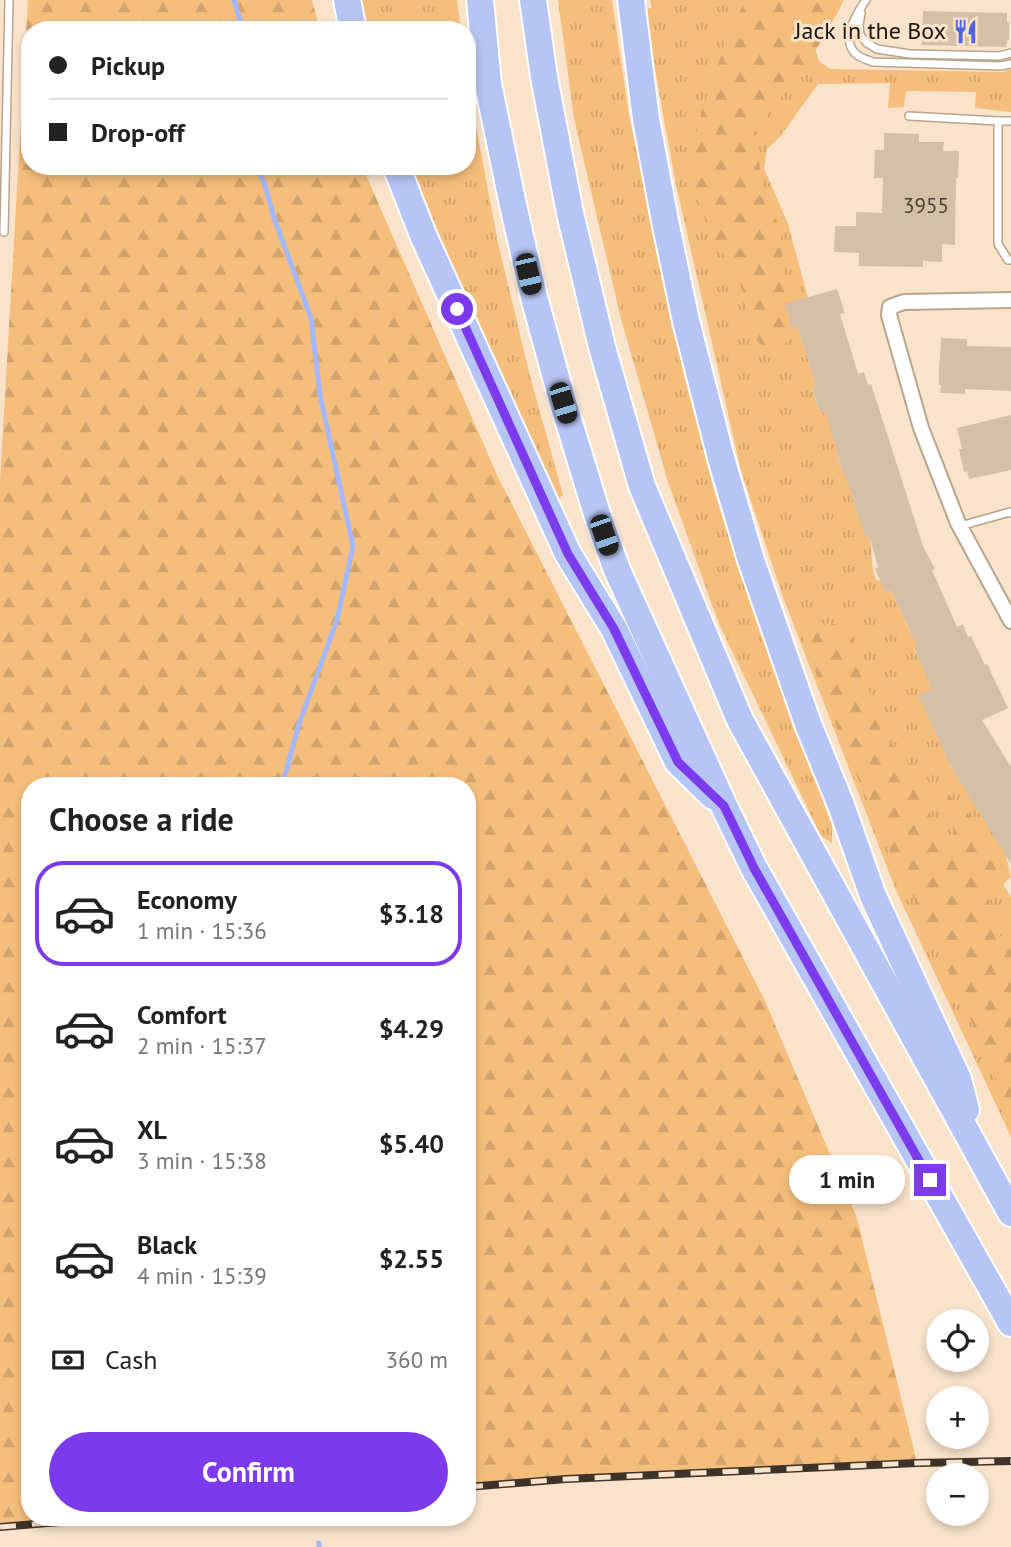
<!DOCTYPE html>
<meta charset="utf-8">
<style>
:root{--surface:#fff;--page:#f6f6f6;--text:#222;--muted:#767676;--line:#e0e0e0;--accent:#7c3aed}
body{margin:0;font-family:"PT Sans",sans-serif;background:var(--page);color:var(--text);height:100vh;display:flex;flex-direction:column;font-size:26px;white-space:nowrap}
*{box-sizing:border-box;margin:0}
p{font-size:23px;color:var(--muted)}
.icon{flex:none;width:38px;height:38px;fill:none;stroke:currentColor;stroke-width:2;stroke-linecap:round;stroke-linejoin:round}
.map{position:relative;flex:1;overflow:hidden}
.panel{position:absolute;left:21px;top:777px;width:455px;height:749px;display:flex;flex-direction:column;background:var(--surface);border-radius:28px;box-shadow:0 4px 10px #0003}
.panel>*{flex:none}
.top-card{position:absolute;left:21px;top:21px;width:455px;height:154px;border-radius:28px;box-shadow:0 4px 10px #0003;display:grid;align-content:center;height:154px;padding:0 28px;background:var(--surface)}
.controls{position:absolute;left:926px;top:1309px;display:grid;gap:14px}
.controls a{display:grid;place-items:center;width:63px;height:63px;border-radius:50%;background:var(--surface);box-shadow:0 4px 10px #0003;font-size:35px}
.end{position:absolute;width:32px;height:32px;margin:-16px;border:9px solid #7c3aed;background:#fff;box-shadow:0 0 0 4px #fff}
.from{border-radius:50%}
.bubble{position:absolute;height:49px;border-radius:24px;background:var(--surface);box-shadow:0 4px 10px #0003;font-size:23px;font-weight:700;line-height:49px;text-align:center}
.car{position:absolute;width:21px;height:42px;margin:-21px -10px;border-radius:9px;box-shadow:0 0 5px 2px #0007;background:linear-gradient(#222 24%,#8ab4d8 0 40%,#222 0 76%,#8ab4d8 0 86%,#222 0)}
.top-card b{display:flex;align-items:center;gap:24px;height:66px;font-size:26px}
.top-card b+b{border-top:2px solid var(--line)}
.top-card i{width:18px;height:18px;background:var(--text)}
ul{padding:0;list-style:none}
li{display:flex;align-items:center;gap:21px;height:105px;margin:0 14px 10px;padding:0 14px;border:4px solid transparent;border-radius:28px}
li div{flex:1}
li b{display:block;font-size:26px}
li em{font-style:normal;font-weight:700}
li.selected{border-color:var(--accent)}
li>.icon{width:63px;height:63px;stroke-width:1.5}
h2{padding:0 28px;font-size:32px;line-height:84px}
.pay{display:flex;align-items:center;gap:18px;height:77px;padding:0 28px;font-size:26px}
.pay p{margin-inline-start:auto}
.cta{display:flex;gap:14px;margin-top:auto;padding:14px 28px}
.cta a{flex:1;height:80px;border-radius:42px;background:var(--accent);color:#fff;font-size:28px;font-weight:700;line-height:80px;text-align:center}
.map>svg:first-child{display:block}
</style>
<div class="map">
<svg width="1011" height="1547" viewBox="0 0 1011 1547">
<defs>
<pattern id="grass-tufts" width="24" height="20" patternUnits="userSpaceOnUse" patternTransform="scale(1.75)"><rect width="24" height="20" fill="#f6be7c"/><path d="M3 7l-1-3M5 7V3M7 7l1-3M15 17l-1-3M17 17v-4M19 17l1-3" fill="none" stroke="#d2a36a"/></pattern>
<pattern id="forest-firs" width="22" height="20" patternUnits="userSpaceOnUse" patternTransform="scale(1.75)"><rect width="22" height="20" fill="#f6be7c"/><path d="M5 1l3.5 6h-7zM16 11l3.5 6h-7z" fill="#d2a36a"/></pattern>
</defs>
<rect width="100%" height="100%" fill="#f9e3cb"/>
<!-- grass -->
<g fill="url(#grass-tufts)">
<polygon points="357,0 457,0 461,30 364,30"/>
<polygon points="558,0 612,0 629,115 684,375 715,494 759,629 832,825 832,843 821,836 719,624 668,482 621,319 574,119"/>
<path d="M650 0H826L811 36 819 61 830 69 1003 72 1011 69V112L975 108 976 92 906 91 904 107 888 108 890 83 818 84 780 137 767 149 764 168 788 224 808 298 785 305 792 328 798 327 816 386 812 388 820 413 841 407 838 457 843 474 851 472 866 536 869 535C874 553 869 564 877 581L880 580 885 592 891 590 910 632 919 645 914 648 924 670 932 667 949 763 1006 855 1011 877 1003 884 1011 897V1137L895 888 783 597 741 471 675 180 644 9 652 8Z"/>
<polygon points="467,78 498,243 530,376 563,495 560,498 552,491 402,166 467,166"/>
</g>
<!-- forest -->
<g fill="url(#forest-firs)">
<polygon points="28,0 312,0 320,30 30,30 30,166 362,166 497,475 765,1001 857,1218 917,1463 566,1479 467,1487 467,786 30,786 30,1517 106,1517 0,1527 0,481"/>
<path d="M750 0H844C821 48 789 88 756 129L761 180 781 232 788 341 769 352 755 339 737 271 710 238 689 162 702 110 721 56 743 4Z"/>
<path d="M829 623 850 628 882 734 916 770 937 834 959 856 946 793 977 822 1001 864 1000 882 987 894 995 928 1011 951V1113C985 1059 965 1002 939 948 925 919 910 892 896 863 861 788 828 711 801 633Z"/>
</g>
<g fill="none" stroke-linecap="round" stroke-linejoin="round">
<!-- stream -->
<g stroke="#a4b8fe" stroke-width="5">
<polyline points="234,0 243,30"/>
<polyline points="255,166 264,182 274,218 311,318 320,395 353,546 337,620 299,724 282,786"/>
<polyline points="319,1543 319,1547"/>
</g>
</g>
<!-- building -->
<g fill="#d4bfa7">
<polygon points="923,11 1007,13 1007,22 1009,22 1009,40 1007,40 1006,47 922,45"/>
<polygon points="884,133 919,134 919,142 944,142 943,151 959,151 958,178 956,178 955,245 942,244 942,262 923,261 923,267 859,266 859,253 834,252 835,226 856,226 856,212 882,213 883,178 874,178 875,150 884,150"/>
<polygon points="837,289 845,313 840,314 858,374 864,372 868,385 871,384 923,546 935,569 932,570 957,627 963,624 968,637 971,636 985,665 987,664 1008,708 982,720 1011,767 1011,864 952,768 918,695 932,689 914,647 917,646 891,590 885,592 875,569 878,567 869,535 865,537 845,474 843,474 826,412 820,413 812,387 816,386 798,327 792,329 785,304"/>
<polygon points="941,338 967,339 967,346 1011,347 1011,391 965,389 965,394 940,393 941,385 939,385 939,371"/>
<polygon points="1011,415 1011,470 969,479 967,471 964,472 959,449 962,449 957,428"/>
</g>
<g fill="none" stroke-linecap="round" stroke-linejoin="round">
<defs>
<g id="service">
<path d="M866 0C857 13 840 40 856 54 860 58 868 60 873 62L1000 66 1011 64"/>
<polyline points="861,13 859,25 860,35 867,43 877,49 910,54 999,56 1011,53"/>
<polyline points="909,116 998,121 998,244 1008,260 1011,260"/>
<polyline points="998,121 1011,121"/>
<polyline points="4,232 9,0"/>
<polyline points="960,526 1010,512 1011,513"/>
</g>
<polyline id="minor" points="1011,300 904,302 890,307 889,315 921,428 958,523 1011,621"/>
<g id="motorway">
<polyline points="347,0 353,30"/>
<polyline points="480,0 488,84 513,205 534,297 563,403 598,517 617,570 724,806 754,868 1011,1323"/>
<polyline points="533,0 544,77 570,213 602,347 642,486 740,720 1011,1213"/>
<polyline points="631,0 646,119 665,221 686,321 721,458 751,560 808,724 841,805 873,896 958,1079 966,1110"/>
<polyline points="396,166 423,235 568,554 614,629 678,762 713,796"/>
</g>
</defs>
<!-- service casing -->
<use href="#service" stroke="#b9a48d" stroke-width="10"/>
<!-- minor casing -->
<use href="#minor" stroke="#b9a48d" stroke-width="18"/>
<!-- motorway casing -->
<use href="#motorway" stroke="#fff" stroke-width="30"/>
<!-- service -->
<use href="#service" stroke="#fff" stroke-width="7"/>
<!-- minor -->
<use href="#minor" stroke="#fff" stroke-width="14"/>
<!-- motorway -->
<use href="#motorway" stroke="#b7c5f4" stroke-width="26"/>
<defs>
<g id="rail">
<polyline points="467,1487 566,1479 917,1463 1011,1461"/>
<polyline points="0,1527 119,1517"/>
</g>
</defs>
<!-- rail casing -->
<use href="#rail" stroke="#3d3328" stroke-width="8"/>
<!-- rail -->
<use href="#rail" stroke="#f9e3cb" stroke-width="5" stroke-dasharray="16" stroke-linecap="butt"/>
</g>
<g fill="none" stroke-linecap="round" stroke-linejoin="round">
<!-- route -->
<polyline stroke="#7c3aed" stroke-width="9" points="457,309 568,554 614,629 678,762 724,806 754,868 930,1180"/>
</g>
<!-- icons -->
<defs>
<symbol id="restaurant-bare" viewBox="-9 -9 18 18"><path d="M-5-6h1v4h1v-4h1v4h1v-4h1v5L-1.5 .5V6h-2V.5L-5-1ZM5-6V6H3V1.5H1.5Q1.5-4 5-6Z" fill="#5165db" stroke="#f9e3cb" stroke-width="2.5" paint-order="stroke"/></symbol>
</defs>
<g fill-rule="evenodd">
<use href="#restaurant-bare" x="948" y="14" width="35" height="35"/>
</g>
<g text-anchor="middle" stroke-width="6" stroke-linejoin="round" paint-order="stroke">
<!-- number labels -->
<g font-size="21" fill="#4b4034">
<text x="926" y="213">3955</text>
</g>
<!-- poi labels -->
<g font-size="24" fill="#1d160d" stroke="#f9e3cb" text-anchor="end">
<text x="946" y="39">Jack in the Box</text>
</g>
</g>
</svg>
<div class="controls">
<a><svg class="icon" aria-label="locate" viewBox="0 0 24 24"><circle cx="12" cy="12" r="6"/><path d="M12 2v4M12 18v4M2 12h4M18 12h4"/></svg></a>
<a>+</a>
<a>−</a>
</div>
<i class="end from" style="left:457px;top:309px"></i>
<i class="end" style="left:930px;top:1180px"></i>
<div class="bubble" style="left:789px;top:1155px;width:116px">1 min</div>
<i class="car" style="left:528px;top:274px;rotate:167deg"></i>
<i class="car" style="left:563px;top:403px;rotate:163deg"></i>
<i class="car" style="left:604px;top:535px;rotate:161deg"></i>
<div class="top-card">
<b><i class="from"></i>Pickup</b>
<b><i></i>Drop-off</b>
</div>
<section class="panel">
<h2>Choose a ride</h2>
<ul>
<li class="selected"><svg class="icon" aria-label="car" viewBox="0 0 24 24"><path d="M5 17H2v-5l4-1 3-4h7l3 4 3 1v5h-3M9 17h6M6 11h13"/><circle cx="7" cy="17" r="2"/><circle cx="17" cy="17" r="2"/></svg><div><b>Economy</b><p>1 min · 15:36</p></div><em>$3.18</em></li>
<li><svg class="icon" aria-label="car" viewBox="0 0 24 24"><path d="M5 17H2v-5l4-1 3-4h7l3 4 3 1v5h-3M9 17h6M6 11h13"/><circle cx="7" cy="17" r="2"/><circle cx="17" cy="17" r="2"/></svg><div><b>Comfort</b><p>2 min · 15:37</p></div><em>$4.29</em></li>
<li><svg class="icon" aria-label="car" viewBox="0 0 24 24"><path d="M5 17H2v-5l4-1 3-4h7l3 4 3 1v5h-3M9 17h6M6 11h13"/><circle cx="7" cy="17" r="2"/><circle cx="17" cy="17" r="2"/></svg><div><b>XL</b><p>3 min · 15:38</p></div><em>$5.40</em></li>
<li><svg class="icon" aria-label="car" viewBox="0 0 24 24"><path d="M5 17H2v-5l4-1 3-4h7l3 4 3 1v5h-3M9 17h6M6 11h13"/><circle cx="7" cy="17" r="2"/><circle cx="17" cy="17" r="2"/></svg><div><b>Black</b><p>4 min · 15:39</p></div><em>$2.55</em></li>
</ul>
<div class="pay"><svg class="icon" aria-label="cash" viewBox="0 0 24 24"><path d="M3 7h18v10H3z"/><circle cx="12" cy="12" r="2"/></svg>Cash<p>360 m</p></div>
<div class="cta"><a>Confirm</a></div>
</section>
</div>
